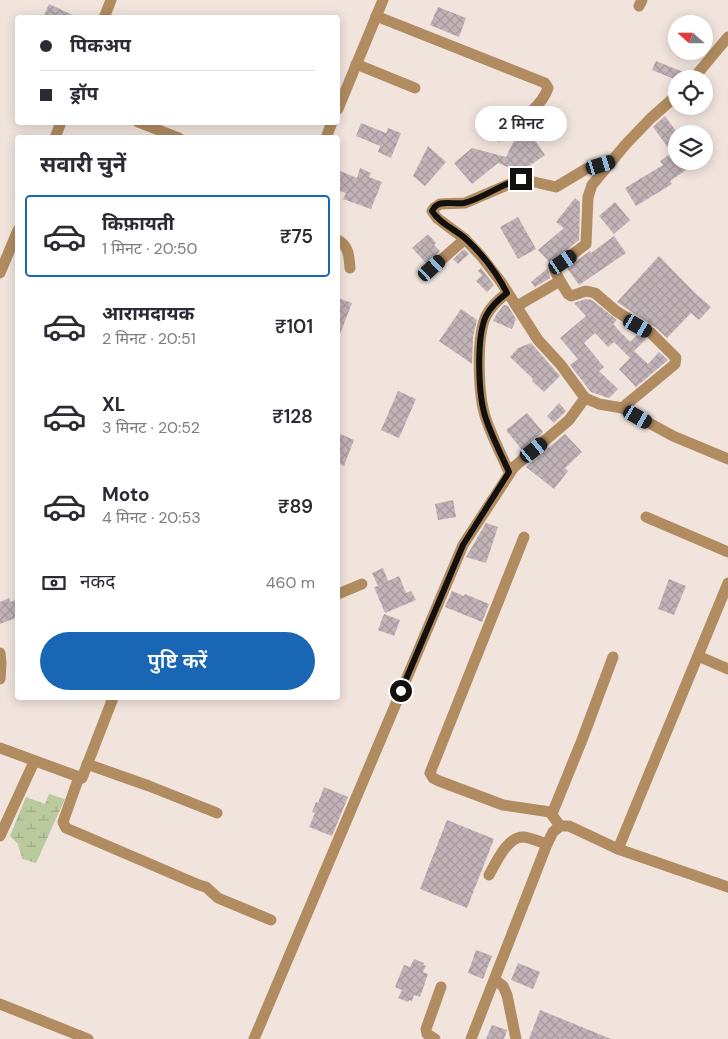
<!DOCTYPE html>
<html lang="hi">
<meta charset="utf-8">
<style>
:root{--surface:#fff;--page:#f7f7f7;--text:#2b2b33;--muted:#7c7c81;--line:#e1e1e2;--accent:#1966b5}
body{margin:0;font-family:"DM Sans","Noto Sans Devanagari",sans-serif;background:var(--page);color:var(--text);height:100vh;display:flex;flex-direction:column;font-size:19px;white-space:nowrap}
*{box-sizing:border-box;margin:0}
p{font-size:16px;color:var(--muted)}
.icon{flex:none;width:28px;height:28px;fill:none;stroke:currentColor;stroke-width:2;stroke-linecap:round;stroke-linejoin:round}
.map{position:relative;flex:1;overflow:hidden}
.drawer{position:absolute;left:15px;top:135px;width:325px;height:565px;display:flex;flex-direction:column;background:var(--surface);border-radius:5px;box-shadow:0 2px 12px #0003}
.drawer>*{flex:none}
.guide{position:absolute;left:15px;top:15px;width:325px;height:110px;border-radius:5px;box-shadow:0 2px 12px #0003;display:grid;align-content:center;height:110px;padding:0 25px;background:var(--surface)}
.needle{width:32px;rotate:291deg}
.fabs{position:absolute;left:668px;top:15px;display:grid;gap:10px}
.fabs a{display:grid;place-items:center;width:45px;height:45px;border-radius:50%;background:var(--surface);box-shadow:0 2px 12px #0003;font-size:25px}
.end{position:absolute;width:22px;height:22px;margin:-11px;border:6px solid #14100d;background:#fff;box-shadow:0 0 0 2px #fff}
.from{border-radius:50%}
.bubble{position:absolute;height:35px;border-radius:18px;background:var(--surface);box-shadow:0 2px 12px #0003;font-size:16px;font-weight:600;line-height:35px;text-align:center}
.car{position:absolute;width:15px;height:30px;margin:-15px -8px;border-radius:6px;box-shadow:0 0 4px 1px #0007;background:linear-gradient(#222 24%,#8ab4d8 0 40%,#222 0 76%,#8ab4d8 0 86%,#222 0)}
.guide b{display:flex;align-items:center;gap:18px;height:48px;font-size:19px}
.guide b+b{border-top:1px solid var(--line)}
.guide i{width:12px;height:12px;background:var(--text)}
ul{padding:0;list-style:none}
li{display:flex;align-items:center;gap:15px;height:82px;margin:0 10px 8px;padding:0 15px;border:2px solid transparent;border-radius:5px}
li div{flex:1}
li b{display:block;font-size:19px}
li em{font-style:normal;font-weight:600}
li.active{border-color:var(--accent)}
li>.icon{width:45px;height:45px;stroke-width:1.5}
h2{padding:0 25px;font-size:22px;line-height:60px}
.pay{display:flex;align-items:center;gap:12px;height:55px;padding:0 25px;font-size:19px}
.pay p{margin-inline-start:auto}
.primary-button{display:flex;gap:10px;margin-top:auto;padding:10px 25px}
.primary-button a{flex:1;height:58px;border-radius:30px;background:var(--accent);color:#fff;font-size:20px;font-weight:600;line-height:58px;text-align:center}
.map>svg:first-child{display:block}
</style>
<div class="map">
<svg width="728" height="1039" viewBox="0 0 728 1039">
<defs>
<pattern id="wetland-marsh" width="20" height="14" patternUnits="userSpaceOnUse" patternTransform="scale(1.25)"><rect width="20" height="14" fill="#baca9d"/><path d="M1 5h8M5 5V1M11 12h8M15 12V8" fill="none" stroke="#9fac86"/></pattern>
<pattern id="building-cross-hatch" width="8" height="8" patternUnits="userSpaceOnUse" patternTransform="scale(1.25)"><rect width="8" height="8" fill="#c1b3b7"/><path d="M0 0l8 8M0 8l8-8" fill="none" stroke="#a5999c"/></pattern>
</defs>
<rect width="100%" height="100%" fill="#f1e4dd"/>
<!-- wetland -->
<polygon fill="url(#wetland-marsh)" points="49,794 65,799 36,863 22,859 18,844 10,836 26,797 45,804"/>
<!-- building -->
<g fill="url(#building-cross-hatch)">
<polygon points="49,4 79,18 43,18"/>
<polygon points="438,7 466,18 459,37 430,25"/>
<polygon points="656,61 688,74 686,79 674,79 652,70"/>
<polygon points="665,116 676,131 676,142 669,149 653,127"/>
<polygon points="361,123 386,133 388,128 401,133 391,158 378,152 380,146 356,136"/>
<polygon points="525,126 545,155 520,172 498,163 472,184 454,163 472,148 506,157 519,131"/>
<polygon points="428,146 446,162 425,186 413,176"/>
<polygon points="673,152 676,157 676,161 679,161 686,170 670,181 672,184 636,206 625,188 663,165 660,161"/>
<polygon points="360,168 371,173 369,177 382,182 371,209 343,199 346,193 338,190 338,179 340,171 357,178"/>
<polygon points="575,198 580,202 579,240 550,263 538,250 564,228 556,222"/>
<polygon points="615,202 630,220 614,234 599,216"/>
<polygon points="518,217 536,249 518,259 500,227"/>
<polygon points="428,234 436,243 434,245 440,251 426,263 412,248"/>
<polygon points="614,236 626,253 579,285 567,268 590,251 591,253"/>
<polygon points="464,249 469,254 458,264 453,259"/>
<polygon points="659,256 694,292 711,307 699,320 691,313 667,338 655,327 617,302"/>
<polygon points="481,268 494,285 487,292 476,281 482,275 478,271"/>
<polygon points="548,268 550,278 535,287 531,282"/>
<polygon points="338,298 352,303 338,339"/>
<polygon points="586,299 592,300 617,320 613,324 630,342 638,334 646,339 634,351 648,364 659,352 668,360 636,387 619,369 630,358 614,342 608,347 595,333 584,343 604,367 599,371 618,389 609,398 591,392 570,365 578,359 560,338 586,316 574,303"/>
<polygon points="504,305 508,306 516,319 512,329 493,321 496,315"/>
<polygon points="461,309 477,320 473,337 472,364 439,341"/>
<polygon points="531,343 560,376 544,392 532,381 533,379 510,357 518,348"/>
<polygon points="398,391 416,399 399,438 381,430"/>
<polygon points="559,403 566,411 554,423 547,416"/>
<polygon points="527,413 543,432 522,450 506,430"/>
<polygon points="338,433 354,440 344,466 338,463"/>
<polygon points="565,434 582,452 565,468 568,471 554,489 526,467"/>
<polygon points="453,500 456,517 438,520 435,504"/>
<polygon points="486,523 498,527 486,563 466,557"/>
<polygon points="383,568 388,581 399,576 406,593 411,591 416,600 385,613 374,587 378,586 372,573"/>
<polygon points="669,579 686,586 674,615 658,609"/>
<polygon points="452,591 464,596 465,594 489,604 482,622 445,607"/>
<polygon points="9,598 10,602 18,599 18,617 0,624 0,602"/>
<polygon points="384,614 400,620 394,636 378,630"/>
<polygon points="324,787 348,797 332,836 309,827 315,813 312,812 316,802 318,803"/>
<polygon points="447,820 494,839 467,908 420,889"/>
<polygon points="476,950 492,956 483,979 468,973"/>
<polygon points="414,959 424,963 423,965 426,966 423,972 428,974 420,997 414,995 412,1001 409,1000 408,1002 398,998 402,990 395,987 404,965 410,967"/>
<polygon points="518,963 540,972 533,989 511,980"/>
<polygon points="540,1010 611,1039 529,1039"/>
<polygon points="492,1025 507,1030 504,1039 486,1039"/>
</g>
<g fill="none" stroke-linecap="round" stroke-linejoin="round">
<!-- minor -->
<g stroke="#b08c60" stroke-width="11">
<polyline points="639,6 642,0"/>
<path d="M376 16 545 83 548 88C541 109 516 123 499 136"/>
<polyline points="104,18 111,0"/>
<polyline points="356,64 415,88"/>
<polyline points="693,79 728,37"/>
<polyline points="338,109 383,0"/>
<polyline points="138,122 179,138"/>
<polyline points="55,138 61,122"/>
<polyline points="326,138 332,122"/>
<polyline points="612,161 586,169 556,187 521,179 465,203 440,204 434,208 432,211 437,218 465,239 481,256 501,282 538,340 561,365 585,398 599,404 622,408 673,436 728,459"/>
<path d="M338 240C349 246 349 257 350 268"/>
<polyline points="432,268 465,239"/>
<polyline points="0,273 18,230"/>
<polyline points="560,281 568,294 571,296 586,291 595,293 616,311 651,333 676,358 675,364 622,408"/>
<path d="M507 293C499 299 491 306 486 316 476 337 478 396 486 419 492 437 501 454 509 472"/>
<polyline points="517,306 560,281 555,271 556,267 586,244 588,197 592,185 626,144 651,118 676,96"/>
<polyline points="646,517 728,552"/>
<polyline points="524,537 430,773 433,778 439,781 503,805 550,812 560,826"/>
<polyline points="338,594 362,584"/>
<polyline points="0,653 1,664 0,679"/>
<polyline points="698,656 728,669"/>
<polyline points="0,748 82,778 113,698"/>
<polyline points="87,764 149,786 217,813"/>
<polyline points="79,777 63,822 66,828 199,885 206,887 218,898 271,920"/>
<polyline points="552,814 582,740 613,657"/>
<polyline points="0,836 34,762"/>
<polyline points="618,849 728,583"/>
<path d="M489 875C496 863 507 836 524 837 531 838 540 842 547 844"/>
<polyline points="495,980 503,986 507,995 516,1039"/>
<polyline points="0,1004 88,1039"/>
<polyline points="254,1039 463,545 514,467 569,420 585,398"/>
<polyline points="435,1039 427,1034 426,1029 441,987"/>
<polyline points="471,1039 547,844 553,832 560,826 569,826 618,849 728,887"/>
</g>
</g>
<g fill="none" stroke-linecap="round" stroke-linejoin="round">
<!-- route -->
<path stroke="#14100d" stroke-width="6" d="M401 691 463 545 509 472C501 454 492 437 486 419 478 396 476 337 486 316 491 306 499 299 507 293 497 273 482 254 466 239 455 229 440 224 432 211 438 198 453 205 464 203 482 199 501 184 521 179"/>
</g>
</svg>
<div class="fabs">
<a><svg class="needle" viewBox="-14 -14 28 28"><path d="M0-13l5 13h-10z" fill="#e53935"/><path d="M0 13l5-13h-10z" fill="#7c7c81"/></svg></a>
<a><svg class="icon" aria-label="locate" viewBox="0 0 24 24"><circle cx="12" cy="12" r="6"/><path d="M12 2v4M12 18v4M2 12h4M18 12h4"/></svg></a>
<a><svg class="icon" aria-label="layers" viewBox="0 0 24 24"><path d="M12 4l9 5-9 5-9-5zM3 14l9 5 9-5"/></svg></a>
</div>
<i class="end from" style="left:401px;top:691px"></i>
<i class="end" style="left:521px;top:179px"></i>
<div class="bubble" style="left:475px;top:106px;width:92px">2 मिनट</div>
<i class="car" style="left:601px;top:165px;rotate:73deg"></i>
<i class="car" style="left:563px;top:262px;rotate:56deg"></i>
<i class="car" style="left:432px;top:268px;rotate:48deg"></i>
<i class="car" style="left:638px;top:326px;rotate:120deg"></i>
<i class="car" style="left:638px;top:417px;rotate:120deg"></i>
<i class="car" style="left:534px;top:450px;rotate:51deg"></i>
<div class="guide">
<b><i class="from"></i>पिकअप</b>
<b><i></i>ड्रॉप</b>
</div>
<section class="drawer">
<h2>सवारी चुनें</h2>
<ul>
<li class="active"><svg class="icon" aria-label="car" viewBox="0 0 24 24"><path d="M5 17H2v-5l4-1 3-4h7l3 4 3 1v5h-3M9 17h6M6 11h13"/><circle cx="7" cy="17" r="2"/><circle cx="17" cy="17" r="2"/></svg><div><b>किफ़ायती</b><p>1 मिनट · 20:50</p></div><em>₹75</em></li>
<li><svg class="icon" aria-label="car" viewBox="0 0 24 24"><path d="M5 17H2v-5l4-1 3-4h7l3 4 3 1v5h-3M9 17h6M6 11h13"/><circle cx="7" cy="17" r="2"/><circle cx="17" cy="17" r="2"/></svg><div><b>आरामदायक</b><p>2 मिनट · 20:51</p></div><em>₹101</em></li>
<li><svg class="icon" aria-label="car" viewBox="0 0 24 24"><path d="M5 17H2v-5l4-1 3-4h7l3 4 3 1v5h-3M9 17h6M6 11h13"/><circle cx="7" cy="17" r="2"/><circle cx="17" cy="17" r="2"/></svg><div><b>XL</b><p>3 मिनट · 20:52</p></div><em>₹128</em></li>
<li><svg class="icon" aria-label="car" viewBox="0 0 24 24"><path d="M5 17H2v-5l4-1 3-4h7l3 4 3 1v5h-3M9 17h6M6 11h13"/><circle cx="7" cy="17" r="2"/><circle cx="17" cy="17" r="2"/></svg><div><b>Moto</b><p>4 मिनट · 20:53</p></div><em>₹89</em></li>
</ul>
<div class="pay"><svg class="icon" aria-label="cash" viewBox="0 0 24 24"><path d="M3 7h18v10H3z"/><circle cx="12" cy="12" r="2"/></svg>नकद<p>460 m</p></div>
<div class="primary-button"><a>पुष्टि करें</a></div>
</section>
</div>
